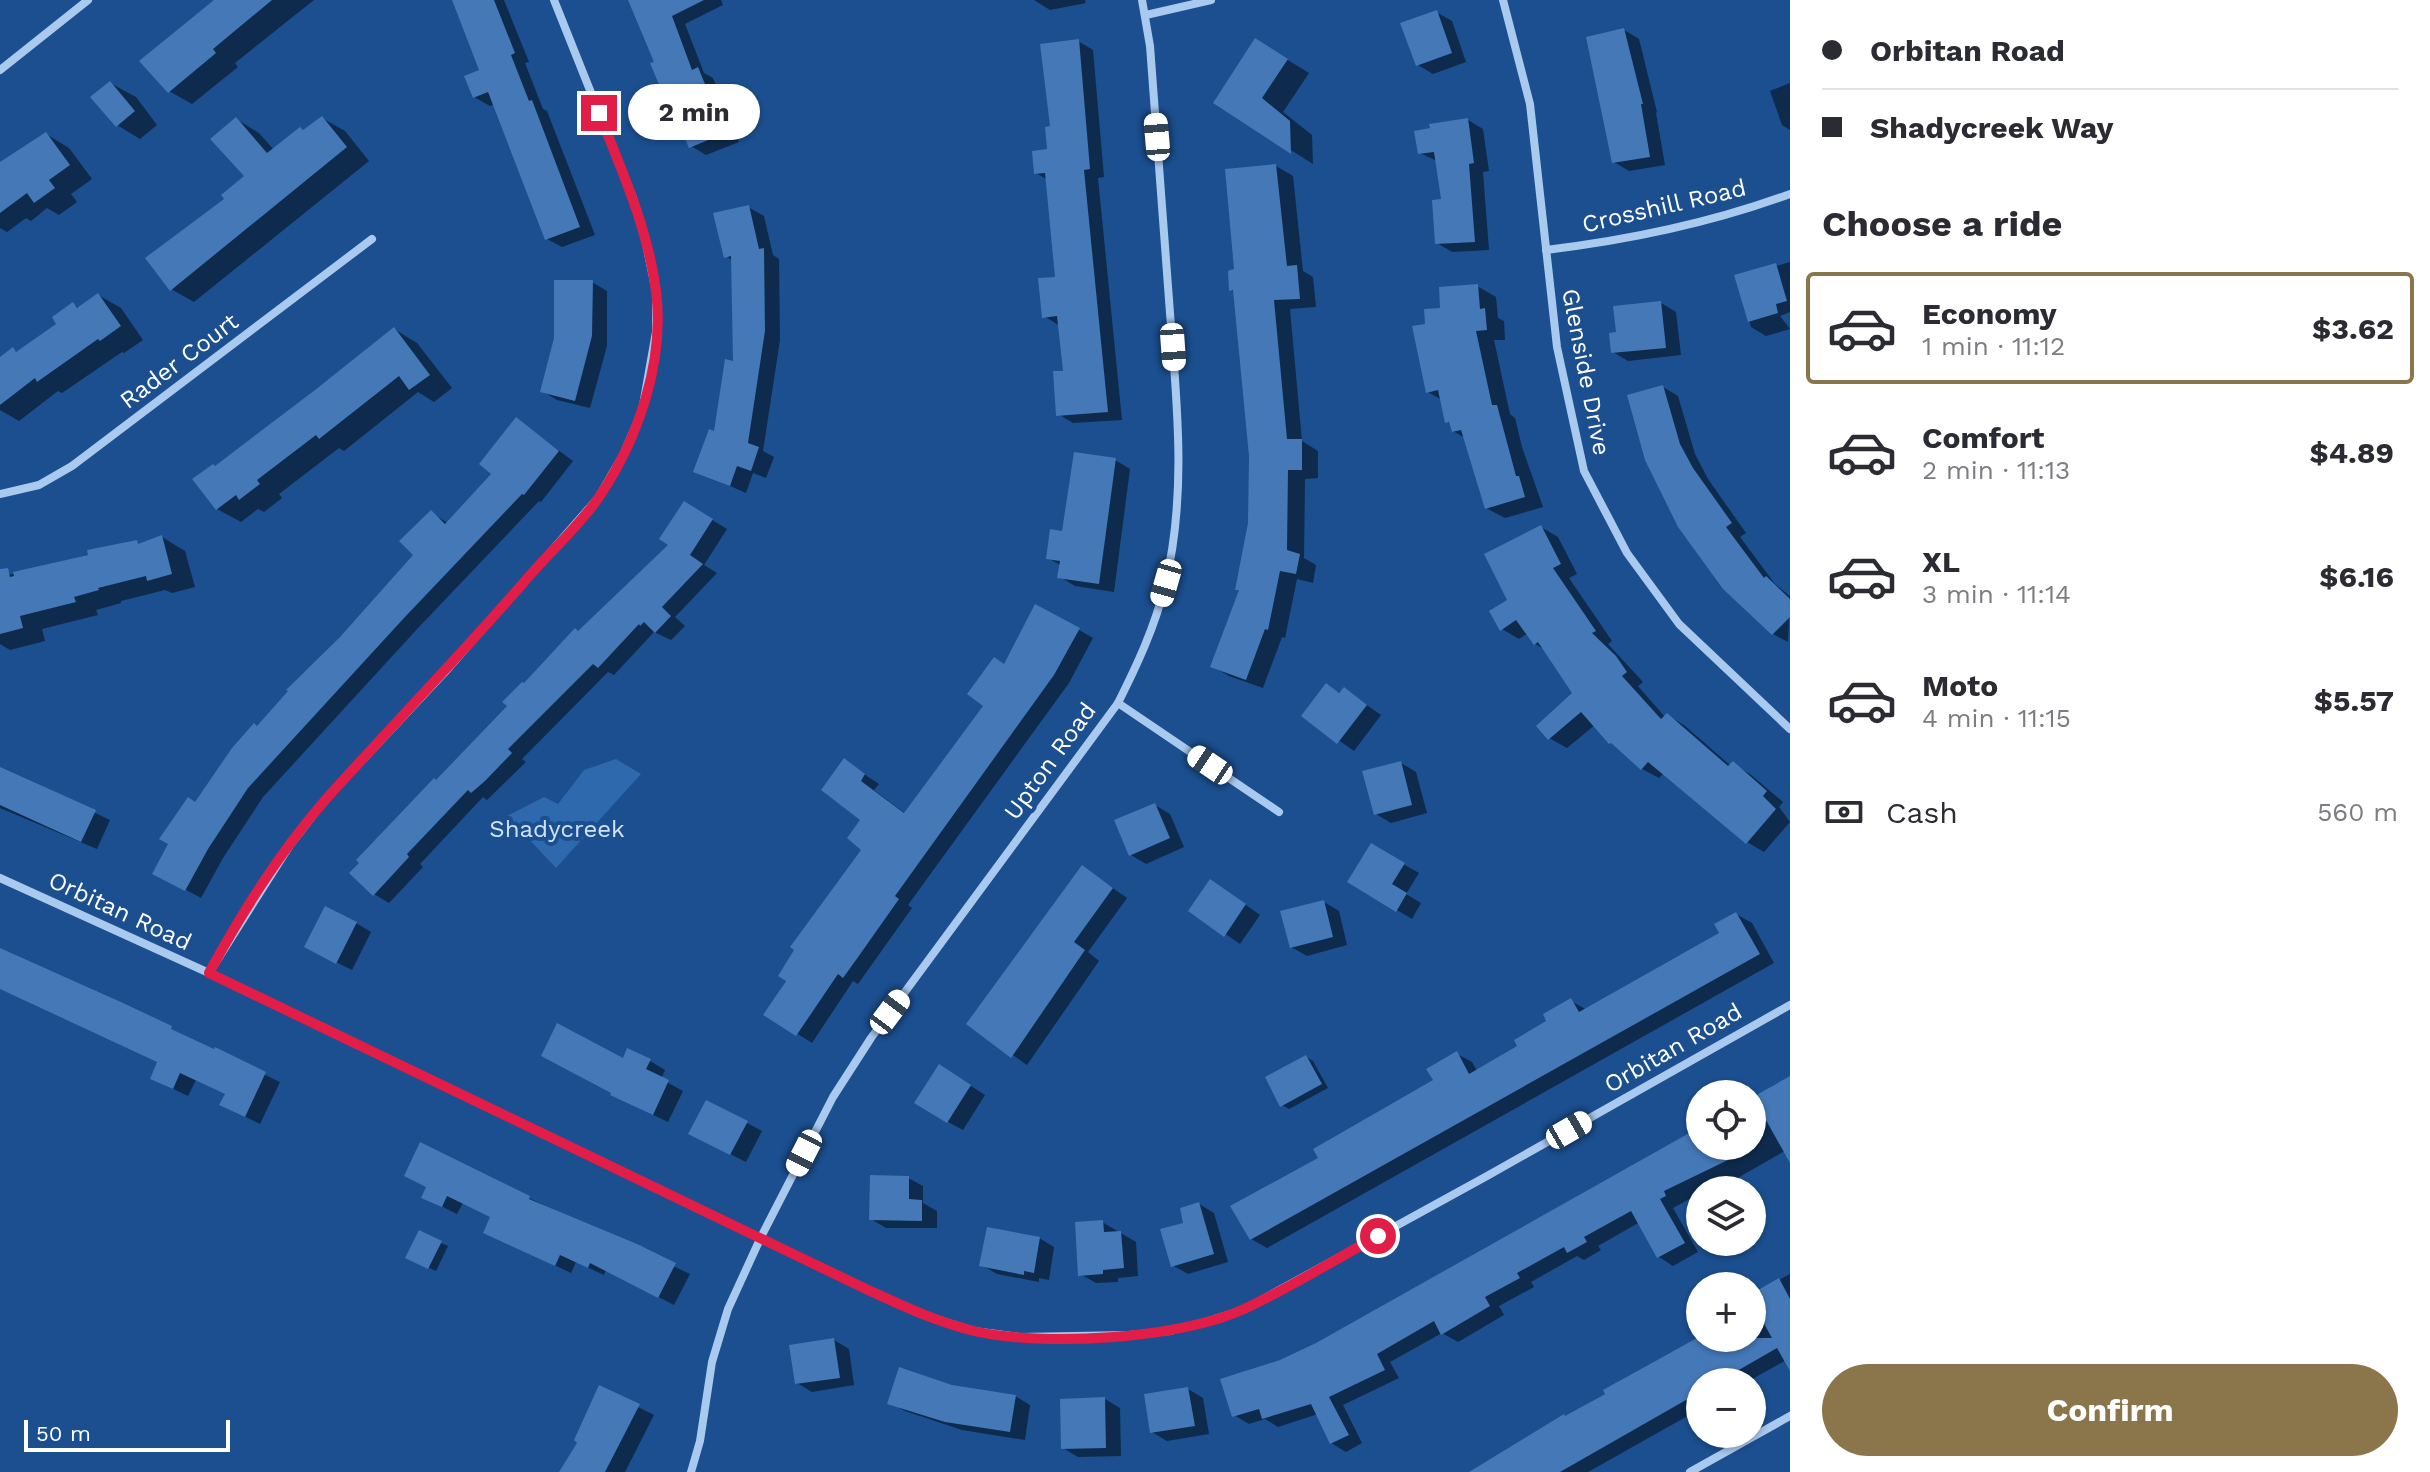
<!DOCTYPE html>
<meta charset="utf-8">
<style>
:root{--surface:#fff;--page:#f2f2f3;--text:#2b2b33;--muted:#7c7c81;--line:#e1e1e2;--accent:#8a764a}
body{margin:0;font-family:"Work Sans",sans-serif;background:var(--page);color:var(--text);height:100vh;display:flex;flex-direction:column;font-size:30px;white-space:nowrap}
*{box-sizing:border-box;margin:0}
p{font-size:26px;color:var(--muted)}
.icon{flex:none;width:44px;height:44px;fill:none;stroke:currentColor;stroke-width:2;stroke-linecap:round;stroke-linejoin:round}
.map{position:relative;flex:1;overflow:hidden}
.side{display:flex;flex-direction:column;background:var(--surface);width:640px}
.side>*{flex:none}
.hud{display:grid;align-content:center;height:176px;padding:0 32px;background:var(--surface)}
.fabs{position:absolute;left:1686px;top:1080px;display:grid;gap:16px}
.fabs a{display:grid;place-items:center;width:80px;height:80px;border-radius:50%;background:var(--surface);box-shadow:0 2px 6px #0004;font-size:40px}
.scale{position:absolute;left:24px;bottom:20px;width:206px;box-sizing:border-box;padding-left:8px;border:4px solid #fff;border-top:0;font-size:22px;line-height:28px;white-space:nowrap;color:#fff;-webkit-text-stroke:6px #1b4f8f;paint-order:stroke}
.end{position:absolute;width:36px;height:36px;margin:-18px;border:10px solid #e11d48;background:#fff;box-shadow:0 0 0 4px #fff}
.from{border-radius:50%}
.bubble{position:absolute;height:56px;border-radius:28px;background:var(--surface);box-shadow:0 2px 6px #0004;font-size:26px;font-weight:700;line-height:56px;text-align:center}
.car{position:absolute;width:24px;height:48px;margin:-24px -12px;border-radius:10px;box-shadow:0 0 6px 2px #0007;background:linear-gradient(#fff 24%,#345 0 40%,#fff 0 76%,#345 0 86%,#fff 0)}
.hud b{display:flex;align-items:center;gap:28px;height:76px;font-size:30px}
.hud b+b{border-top:2px solid var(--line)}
.hud i{width:20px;height:20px;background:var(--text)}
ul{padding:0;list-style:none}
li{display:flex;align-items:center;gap:24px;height:112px;margin:0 16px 12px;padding:0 16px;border:4px solid transparent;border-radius:8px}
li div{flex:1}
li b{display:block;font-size:30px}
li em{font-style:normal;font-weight:700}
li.on{border-color:var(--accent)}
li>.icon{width:72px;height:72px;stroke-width:1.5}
h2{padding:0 32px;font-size:36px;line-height:96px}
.pay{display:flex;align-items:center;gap:20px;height:88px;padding:0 32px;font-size:30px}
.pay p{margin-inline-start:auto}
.cta{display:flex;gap:16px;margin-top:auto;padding:16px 32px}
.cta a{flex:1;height:92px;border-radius:48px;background:var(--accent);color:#fff;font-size:32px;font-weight:700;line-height:92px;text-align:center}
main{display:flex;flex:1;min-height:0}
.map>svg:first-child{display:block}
</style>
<main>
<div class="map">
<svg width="1790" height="1472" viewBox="0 0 1790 1472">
<rect width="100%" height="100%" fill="#1b4f8f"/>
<!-- green -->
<polygon fill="#2e69ad" points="616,759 641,774 556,868 507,816 544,797 558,804 584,770"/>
<!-- shadow -->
<g fill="#0007">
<polygon points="215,0 314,0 235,63 238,67 192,104 169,91"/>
<polygon points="455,0 504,0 529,62 525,63 543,109 547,111 595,235 562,247 547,239 495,104 490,106 474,97 482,71"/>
<polygon points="630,0 721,0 723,5 685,24 704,73 713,78 739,142 706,155 691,146 667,89 662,86 656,63"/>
<polygon points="1034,0 1085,0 1086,3 1050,10"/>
<polygon points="1436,12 1452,21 1466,62 1433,74 1418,65"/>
<polygon points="1624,30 1639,39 1657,112 1656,113 1665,165 1629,171 1614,162"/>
<polygon points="1078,41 1093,50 1104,177 1098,178 1122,420 1073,423 1058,414 1065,372 1060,326 1044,316 1058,279 1048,180 1036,173 1049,151 1052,128"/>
<polygon points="1278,54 1309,73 1283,112 1312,135 1313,164 1216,103"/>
<polygon points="1790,83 1790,130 1782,125 1770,91"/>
<polygon points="112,84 136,97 157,125 140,139 117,125"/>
<polygon points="322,118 345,131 369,161 194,302 171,289 227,200 247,176 236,119 259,133 274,150"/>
<polygon points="1468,120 1483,129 1489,171 1483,172 1489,250 1452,252 1437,243 1443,201 1437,161 1420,153"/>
<polygon points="46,134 69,148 92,179 71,194 77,202 59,215 47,208 31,221 26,218 7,232 0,228 0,164"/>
<polygon points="1276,166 1293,176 1303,271 1313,277 1316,307 1290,309 1302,441 1318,451 1318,478 1305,479 1304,558 1316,565 1313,583 1297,579 1285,638 1282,637 1263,688 1229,676 1212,666 1241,590 1250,523 1251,456 1236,292 1231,290"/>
<polygon points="748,207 764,216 773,255 779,259 780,340 763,451 774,457 766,478 753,473 746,493 696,471 716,434 735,363 733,261 726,256"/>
<polygon points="1790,262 1790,312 1780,316 1790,329 1766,336 1751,327 1737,277"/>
<polygon points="592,282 607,291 607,346 590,408 557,400 542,391"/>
<polygon points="1477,286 1496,297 1498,318 1504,321 1505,340 1494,340 1510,414 1515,418 1522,447 1543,507 1505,518 1486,508 1465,438 1453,431 1452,425 1446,421 1442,400 1428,392 1427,326 1442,310"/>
<polygon points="98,295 121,308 143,340 124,353 122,352 62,393 58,391 19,421 0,410 0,359 13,350 19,353 59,324 73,305 79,308"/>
<polygon points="1661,303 1676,312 1681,355 1628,361 1613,352 1618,333"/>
<polygon points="394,329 417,343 452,388 434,402 418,392 344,451 339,448 279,494 282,498 264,512 258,509 241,522 217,509 216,468"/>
<polygon points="1663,387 1678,396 1695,454 1708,479 1746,533 1740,537 1775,584 1790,596 1788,642 1773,634 1680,526"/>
<polygon points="516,419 573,461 541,502 539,501 419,627 263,797 223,858 201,898 155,873 196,804 258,728 415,555 431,513 448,523 494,474"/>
<polygon points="1115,460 1130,469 1114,592 1075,586 1060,577 1062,566 1048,558"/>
<polygon points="699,512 727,529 704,565 717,573 675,617 685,626 671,640 654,632 614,675 608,672 522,759 526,762 487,800 483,797 420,864 423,867 389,903 374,894 437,782 510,706 524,686 671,545"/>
<polygon points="1541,527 1558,537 1577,574 1569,578 1612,641 1608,644 1643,682 1638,686 1665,717 1667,715 1684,725 1731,766 1733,764 1750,774 1783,802 1779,807 1790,822 1764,852 1747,842 1664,773 1659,778 1642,769 1611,743 1595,725 1567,748 1549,738 1575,693 1546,650 1535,644 1528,633 1519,639 1502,629 1510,601"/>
<polygon points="162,537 185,551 195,587 172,593 165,590 121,601 121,603 96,610 98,615 42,629 45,641 10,650 0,644 0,577 136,543 140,545"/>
<polygon points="1079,630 1093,638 1069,683 908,905 912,908 858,984 853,981 812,1043 766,1014 864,849 863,820 844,761 879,784 874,790 906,814 986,706 1005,666"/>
<polygon points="1344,689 1381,715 1354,751 1304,716"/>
<polygon points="1401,763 1416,772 1427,813 1391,823 1376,814"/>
<polygon points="0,768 110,820 97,849 0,808"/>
<polygon points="1155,805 1170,814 1184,847 1146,864 1131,855"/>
<polygon points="1371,846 1419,873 1406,894 1421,903 1412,919 1350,882"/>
<polygon points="1097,877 1127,898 1088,952 1099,961 1027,1065 969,1024"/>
<polygon points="1225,890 1260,915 1240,944 1191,910"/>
<polygon points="1324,902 1339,911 1347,945 1307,956 1291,947"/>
<polygon points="1736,914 1752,923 1774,963 1267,1248 1251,1239 1321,1159 1436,1081 1457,1054 1472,1062 1477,1071 1519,1046 1571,1001 1587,1010 1722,934"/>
<polygon points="356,923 371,932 352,970 322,955"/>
<polygon points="0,950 280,1082 260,1124 222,1105 226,1094 196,1080 188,1096 167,1086 159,1062 0,988"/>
<polygon points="1306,1057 1313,1061 1328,1088 1289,1109 1282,1105"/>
<polygon points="624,1061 650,1061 665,1070 661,1079 683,1091 668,1122 628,1103"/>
<polygon points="954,1075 985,1095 963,1130 948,1122"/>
<polygon points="1790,1079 1790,1148 1720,1188 1715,1186 1700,1190 1700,1193 1673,1208 1698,1252 1673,1266 1659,1257 1640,1222 1598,1246 1601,1250 1584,1260 1577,1256 1531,1282 1534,1287 1499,1306 1504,1315 1458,1342 1442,1333 1390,1362 1399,1378 1343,1405 1362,1443 1346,1452 1331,1443 1318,1414 1278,1427 1265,1419 1249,1424 1234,1415 1281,1362 1317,1344 1700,1129 1700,1146 1752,1146 1752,1100"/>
<polygon points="747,1123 762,1131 746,1162 706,1142"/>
<polygon points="908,1178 923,1186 923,1203 937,1211 937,1228 886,1228 871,1219"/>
<polygon points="428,1187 529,1198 690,1274 674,1305 606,1270 604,1275 576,1262 571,1273 485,1232 492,1217 463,1203 457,1214 423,1197"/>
<polygon points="1199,1204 1214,1213 1228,1262 1188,1274 1172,1265 1186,1224"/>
<polygon points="1102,1222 1136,1242 1138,1276 1118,1278 1118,1282 1096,1283 1080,1274"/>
<polygon points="1039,1238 1054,1247 1049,1280 1039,1278 1039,1282 997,1274 982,1265"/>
<polygon points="441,1243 448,1246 436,1271 414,1261"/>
<polygon points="1790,1274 1790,1358 1747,1382 1700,1382 1700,1409 1588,1472 1470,1472 1701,1338 1752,1338 1752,1309 1767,1301 1761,1290"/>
<polygon points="1700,1289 1700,1309 1692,1294"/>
<polygon points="834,1340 849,1349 854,1385 812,1392 797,1383"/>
<polygon points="600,1388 654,1415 625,1472 561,1472 580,1442"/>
<polygon points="1188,1389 1203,1398 1209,1434 1167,1441 1152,1432"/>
<polygon points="1015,1396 1030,1405 1025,1440 962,1430 905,1411 890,1403"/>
<polygon points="1105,1399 1120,1408 1121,1456 1078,1457 1063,1448"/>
</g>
<!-- building -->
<g fill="#4478b7">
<polygon points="214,0 272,0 213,49 216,53 168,93 139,61"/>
<polygon points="452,0 494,0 515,53 511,55 529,101 532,100 580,227 545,240 488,92 473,98 464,76 479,70"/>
<polygon points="628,0 704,0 672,16 692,70 698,67 725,133 689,148 663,86 660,87 650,63 654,62"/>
<polygon points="1437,10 1452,53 1416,66 1400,23"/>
<polygon points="1624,28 1643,104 1641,104 1650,157 1612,163 1586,37"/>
<polygon points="1255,38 1288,59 1262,98 1290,121 1291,154 1213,103"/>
<polygon points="1079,39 1090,169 1084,170 1108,412 1056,416 1053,371 1063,371 1057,316 1042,318 1038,278 1055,277 1045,173 1034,174 1032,151 1047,149 1045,127 1050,126 1040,44"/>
<polygon points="110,81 135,111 116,127 90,97"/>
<polygon points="322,116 347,147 170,291 145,258 224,199 221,195 244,176 210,139 236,117 267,153 300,127 303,130"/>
<polygon points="1468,118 1474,163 1469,164 1475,242 1435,244 1432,200 1441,199 1434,152 1418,154 1414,131 1430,128 1429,124"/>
<polygon points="46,132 70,165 49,180 55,188 34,203 27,193 0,213 0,162"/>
<polygon points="1276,164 1287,266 1297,265 1300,299 1274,300 1287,439 1302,439 1302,470 1288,470 1287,550 1300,554 1296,574 1280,571 1268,630 1265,629 1246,680 1210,667 1239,590 1235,590 1248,523 1249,456 1233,290 1229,291 1228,271 1234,269 1225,169"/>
<polygon points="749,205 759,249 764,248 765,331 748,443 759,447 751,471 737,466 730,486 693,472 709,429 714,431 725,359 733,361 731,256 724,258 713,213"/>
<polygon points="1776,263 1787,301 1776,304 1778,313 1748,322 1734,275"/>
<polygon points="554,280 593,280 592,336 575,401 540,392 554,338"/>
<polygon points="1478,284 1480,309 1485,308 1487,330 1476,331 1492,405 1497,405 1516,476 1519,476 1525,497 1485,509 1461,430 1452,432 1449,422 1445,423 1438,390 1426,393 1412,326 1425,324 1424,309 1440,308 1439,287"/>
<polygon points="98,293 121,326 100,341 98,339 37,382 35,378 0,405 0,357 13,347 16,352 56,324 52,317 73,302 77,308"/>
<polygon points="1661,301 1666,348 1611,353 1609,333 1616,332 1613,306"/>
<polygon points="394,327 430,375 409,390 399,376 319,439 316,435 257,480 260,484 239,500 236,495 216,510 192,479 213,464 215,466 315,390"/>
<polygon points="1663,385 1680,444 1693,468 1732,523 1726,527 1764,578 1766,576 1790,599 1790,617 1772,635 1723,589 1678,527 1645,460 1627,395"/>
<polygon points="516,417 559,451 524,495 522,494 404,618 248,788 208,849 185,891 152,874 168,844 159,839 188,797 195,802 232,748 254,723 257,726 288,691 286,690 340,637 413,555 399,541 431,510 445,524 491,474 479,464"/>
<polygon points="1074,452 1116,458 1099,584 1057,578 1060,561 1046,559 1050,529 1062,531"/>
<polygon points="684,501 713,519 690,555 703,564 662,607 671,616 655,633 644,622 640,626 639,624 598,668 593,664 508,749 512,753 485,781 471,793 468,790 407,854 409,857 373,896 349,873 359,863 356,860 434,778 436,780 507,706 502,702 522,682 524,683 575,628 578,631 668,545 659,539"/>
<polygon points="1541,525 1561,564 1553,568 1596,631 1592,633 1616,656 1627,672 1622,676 1661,719 1667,713 1728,766 1733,761 1767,791 1763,796 1776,809 1746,844 1648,762 1641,770 1611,743 1609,744 1581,712 1548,740 1536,726 1572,693 1538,642 1534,645 1516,620 1500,631 1489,611 1507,600 1484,554"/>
<polygon points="162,535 172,574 147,581 146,576 98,588 99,590 74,597 76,602 20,616 23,628 0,634 0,569 8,568 10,577 14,576 13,572 88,555 87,550 137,540 138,544"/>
<polygon points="1035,604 1080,628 1054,675 895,896 899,899 856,960 843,978 838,974 796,1036 763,1015 786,981 778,976 794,950 790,947 861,850 847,838 860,820 821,790 844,758 865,774 861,781 904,813 983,706 967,694 994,657 1004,664"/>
<polygon points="1326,683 1339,693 1344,687 1367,705 1337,744 1301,716"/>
<polygon points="1401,761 1412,805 1374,815 1362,771"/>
<polygon points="0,767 96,810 81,842 0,805"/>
<polygon points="1155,803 1170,838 1129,856 1114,820"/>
<polygon points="1371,843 1405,863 1392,884 1407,893 1396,912 1347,882"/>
<polygon points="1082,865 1113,888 1074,942 1085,950 1011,1058 966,1024"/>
<polygon points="1210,879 1246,904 1224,937 1188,911"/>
<polygon points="1324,900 1333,937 1290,948 1280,911"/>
<polygon points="325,906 357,922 336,964 304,947"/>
<polygon points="1736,912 1760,954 1250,1240 1230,1206 1318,1158 1313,1149 1433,1080 1426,1069 1457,1051 1469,1074 1517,1046 1514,1040 1546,1021 1543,1014 1571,998 1579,1012 1719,933 1714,924"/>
<polygon points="0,948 123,1003 172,1026 171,1029 214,1049 215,1047 266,1072 245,1117 219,1105 225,1094 180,1073 173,1089 150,1079 157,1062 0,989"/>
<polygon points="557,1023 623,1058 627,1048 651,1059 646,1069 669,1080 653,1115 610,1095 611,1093 541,1056"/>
<polygon points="1306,1055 1322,1084 1280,1107 1265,1077"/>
<polygon points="939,1064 971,1085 947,1123 914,1103"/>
<polygon points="1790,1076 1790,1163 1753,1097"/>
<polygon points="706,1100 748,1121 730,1155 688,1134"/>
<polygon points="1700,1127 1700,1146 1757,1146 1664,1191 1666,1196 1660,1199 1685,1243 1657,1258 1631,1211 1584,1237 1587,1242 1567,1253 1564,1247 1517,1273 1520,1278 1485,1297 1490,1306 1441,1335 1434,1321 1377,1354 1385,1370 1329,1397 1349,1435 1330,1444 1311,1404 1262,1419 1259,1409 1232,1417 1220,1379 1280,1360 1316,1343"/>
<polygon points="420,1142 530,1196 529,1199 637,1244 676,1263 658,1298 590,1263 588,1268 560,1255 555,1266 483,1233 490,1217 447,1196 442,1207 421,1198 426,1187 404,1176"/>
<polygon points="870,1175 909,1176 909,1199 922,1200 922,1221 869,1220"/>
<polygon points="1199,1202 1214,1254 1171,1267 1160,1229 1183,1223 1180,1208"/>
<polygon points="1103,1220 1104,1232 1121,1231 1124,1268 1103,1270 1103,1274 1078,1276 1075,1222"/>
<polygon points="987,1227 1040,1237 1034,1273 1024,1271 1024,1275 979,1266"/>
<polygon points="419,1230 442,1241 428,1269 405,1258"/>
<polygon points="1779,1278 1790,1299 1790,1371 1777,1348 1718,1382 1700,1382 1700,1392 1560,1472 1469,1472 1564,1414 1565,1416 1605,1394 1603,1390 1697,1338 1772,1338 1754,1306 1764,1300 1758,1290"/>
<polygon points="834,1338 840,1378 795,1384 789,1345"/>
<polygon points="899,1367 952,1385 1016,1395 1010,1432 945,1422 887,1404"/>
<polygon points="599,1385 640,1404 605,1472 559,1472 577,1443 574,1440"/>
<polygon points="1188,1387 1195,1426 1150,1433 1144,1394"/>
<polygon points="1105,1397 1106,1448 1061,1449 1060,1399"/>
</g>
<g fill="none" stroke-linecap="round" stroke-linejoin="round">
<!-- minor -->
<g stroke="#a9c9ee" stroke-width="8">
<polyline points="1503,0 1530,104 1557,347 1584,471 1627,553 1679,624 1790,729"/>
<polyline points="1146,15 1211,0"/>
<polyline points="0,70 88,0"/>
<path d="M1546 250C1630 240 1711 223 1790 194"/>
<polyline points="0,494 39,485 72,466 372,239"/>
<polyline points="1118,703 1279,812"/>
<polyline points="0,878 209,973 866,1289 927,1316 974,1331 1020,1337 1129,1335 1170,1331 1205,1322 1243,1310 1487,1176 1790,1005"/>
<polyline points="209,973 290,845 325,800 444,673 598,498 623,455 642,411 656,332 656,292 645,239 633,198 554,0"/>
<path d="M691 1472 700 1441 712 1362 728 1309 761 1237 833 1097 871 1038 1118 703C1137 665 1155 627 1165 585 1187 496 1177 403 1170 313 1164 224 1157 135 1150 46L1142 0"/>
<polyline points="1690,1472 1790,1416"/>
</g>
</g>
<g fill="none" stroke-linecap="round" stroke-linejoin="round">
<!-- route -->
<path stroke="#e11d48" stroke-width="10" d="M599 113C622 171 648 229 656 291 665 362 638 439 599 497 580 525 553 549 531 574 465 651 394 723 327 798 281 850 242 912 209 973L866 1289C901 1305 936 1322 974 1331 1043 1347 1179 1339 1244 1309 1290 1288 1334 1260 1378 1236"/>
</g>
<g text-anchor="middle" stroke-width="8" stroke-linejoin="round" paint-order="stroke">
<!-- street labels -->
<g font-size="24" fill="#fff" stroke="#1b4f8f">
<text transform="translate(1664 206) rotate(-13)" y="8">Crosshill Road</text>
<text transform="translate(179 361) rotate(-37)" y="8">Rader Court</text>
<text transform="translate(1586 372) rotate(79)" y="8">Glenside Drive</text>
<text transform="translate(1050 761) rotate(-54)" y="8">Upton Road</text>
<text transform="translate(120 911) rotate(25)" y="8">Orbitan Road</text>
<text transform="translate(1673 1048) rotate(-30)" y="8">Orbitan Road</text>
</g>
<!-- park labels -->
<g font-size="24" fill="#cfe3fa" stroke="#1b4f8f">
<text x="557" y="837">Shadycreek</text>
</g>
</g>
</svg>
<div class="fabs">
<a><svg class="icon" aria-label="locate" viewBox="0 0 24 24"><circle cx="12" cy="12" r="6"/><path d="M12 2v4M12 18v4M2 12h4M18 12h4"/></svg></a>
<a><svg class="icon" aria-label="layers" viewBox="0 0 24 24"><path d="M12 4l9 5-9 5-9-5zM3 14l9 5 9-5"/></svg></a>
<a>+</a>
<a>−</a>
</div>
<div class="scale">50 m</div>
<i class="end from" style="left:1378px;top:1236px"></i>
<i class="end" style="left:599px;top:113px"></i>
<div class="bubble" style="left:628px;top:84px;width:132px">2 min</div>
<i class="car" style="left:1157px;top:137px;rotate:355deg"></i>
<i class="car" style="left:1173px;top:347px;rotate:176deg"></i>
<i class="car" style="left:1166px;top:583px;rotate:196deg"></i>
<i class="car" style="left:1210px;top:765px;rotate:304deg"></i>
<i class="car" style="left:890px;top:1012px;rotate:37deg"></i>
<i class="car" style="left:1569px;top:1130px;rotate:60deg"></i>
<i class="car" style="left:804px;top:1153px;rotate:207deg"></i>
</div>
<section class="side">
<div class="hud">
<b><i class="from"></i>Orbitan Road</b>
<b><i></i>Shadycreek Way</b>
</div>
<h2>Choose a ride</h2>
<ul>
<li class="on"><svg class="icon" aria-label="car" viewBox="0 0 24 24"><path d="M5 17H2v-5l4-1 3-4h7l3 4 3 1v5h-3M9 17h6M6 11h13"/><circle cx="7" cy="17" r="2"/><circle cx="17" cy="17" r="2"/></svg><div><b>Economy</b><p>1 min · 11:12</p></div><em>$3.62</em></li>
<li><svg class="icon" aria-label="car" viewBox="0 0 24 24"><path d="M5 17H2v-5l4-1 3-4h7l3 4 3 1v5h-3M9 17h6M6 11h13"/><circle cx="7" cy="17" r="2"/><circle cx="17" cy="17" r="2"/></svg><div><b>Comfort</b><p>2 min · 11:13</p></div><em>$4.89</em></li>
<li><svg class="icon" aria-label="car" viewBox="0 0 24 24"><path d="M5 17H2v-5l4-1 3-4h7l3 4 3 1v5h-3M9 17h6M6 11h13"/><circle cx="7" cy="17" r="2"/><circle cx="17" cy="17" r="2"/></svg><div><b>XL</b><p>3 min · 11:14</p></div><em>$6.16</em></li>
<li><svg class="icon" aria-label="car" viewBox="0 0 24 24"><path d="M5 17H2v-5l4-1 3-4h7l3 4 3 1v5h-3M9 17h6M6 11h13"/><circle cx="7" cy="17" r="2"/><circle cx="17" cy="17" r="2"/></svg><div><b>Moto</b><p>4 min · 11:15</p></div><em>$5.57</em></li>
</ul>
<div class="pay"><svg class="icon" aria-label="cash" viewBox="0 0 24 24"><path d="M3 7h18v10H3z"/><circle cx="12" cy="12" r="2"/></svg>Cash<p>560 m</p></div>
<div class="cta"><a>Confirm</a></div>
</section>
</main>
